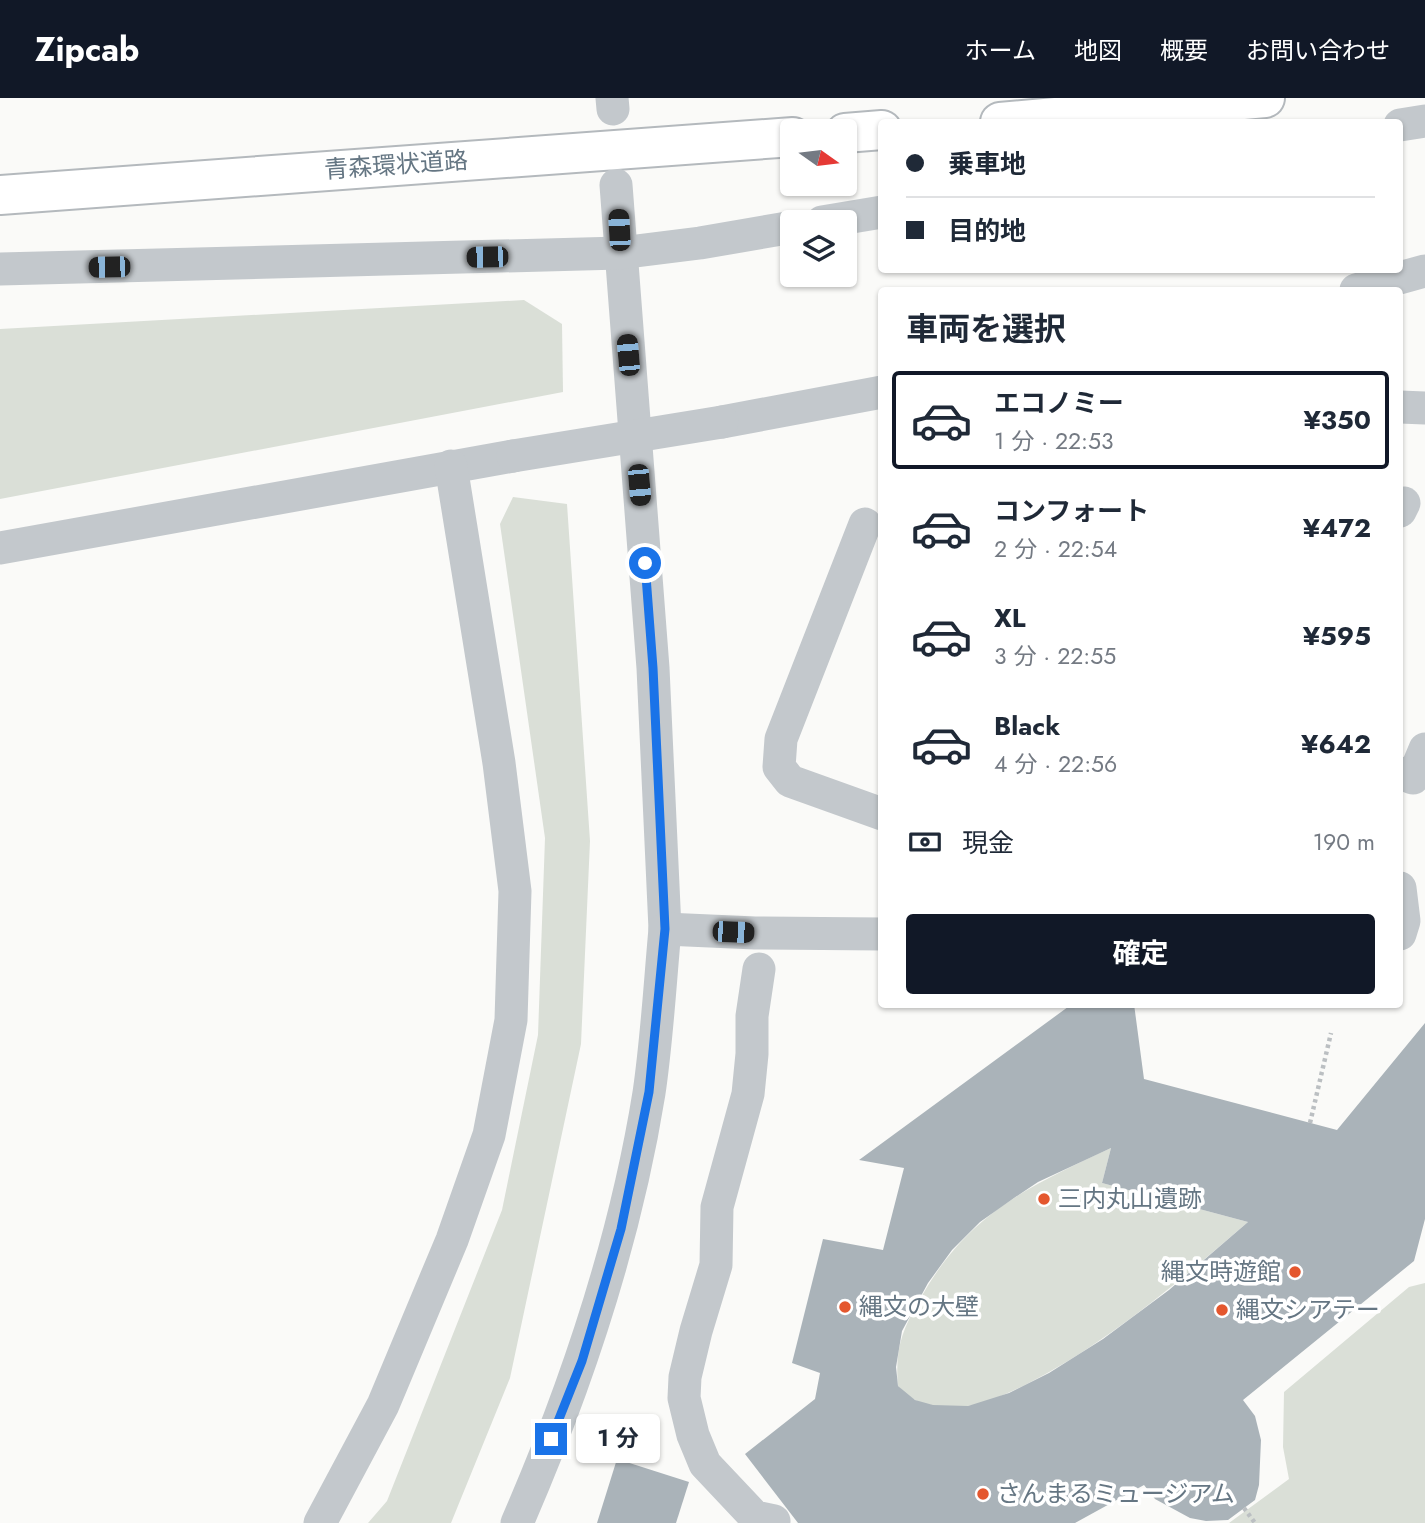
<!DOCTYPE html>
<html lang="ja">
<meta charset="utf-8">
<style>
:root{--surface:#fff;--page:#f2f2f3;--text:#1f2937;--muted:#747a83;--line:#e0e1e3;--accent:#111827}
body{margin:0;font-family:Jost,"Noto Sans JP",sans-serif;background:var(--page);color:var(--text);height:100vh;display:flex;flex-direction:column;font-size:26px;white-space:nowrap}
*{box-sizing:border-box;margin:0}
p{font-size:23px;color:var(--muted)}
.icon{flex:none;width:38px;height:38px;fill:none;stroke:currentColor;stroke-width:2;stroke-linecap:round;stroke-linejoin:round}
.map{position:relative;flex:1;overflow:hidden}
.drawer{position:absolute;left:878px;top:189px;width:525px;height:721px;display:flex;flex-direction:column;background:var(--surface);border-radius:7px;box-shadow:0 2px 5px #0004}
.drawer>*{flex:none}
.banner{position:absolute;left:878px;top:21px;width:525px;height:154px;border-radius:7px;box-shadow:0 2px 5px #0004;display:grid;align-content:center;height:154px;padding:0 28px;background:var(--surface)}
.needle{width:46px;rotate:104deg}
.fabs{position:absolute;left:780px;top:21px;display:grid;gap:14px}
.fabs a{display:grid;place-items:center;width:77px;height:77px;border-radius:7px;background:var(--surface);box-shadow:0 2px 5px #0004;font-size:35px}
.end{position:absolute;width:32px;height:32px;margin:-16px;border:9px solid #1a73e8;background:#fff;box-shadow:0 0 0 4px #fff}
.from{border-radius:50%}
.bubble{position:absolute;height:49px;border-radius:7px;background:var(--surface);box-shadow:0 2px 5px #0004;font-size:23px;font-weight:700;line-height:49px;text-align:center}
.car{position:absolute;width:21px;height:42px;margin:-21px -10px;border-radius:9px;box-shadow:0 0 5px 2px #0007;background:linear-gradient(#222 24%,#8ab4d8 0 40%,#222 0 76%,#8ab4d8 0 86%,#222 0)}
.banner b{display:flex;align-items:center;gap:24px;height:66px;font-size:26px}
.banner b+b{border-top:2px solid var(--line)}
.banner i{width:18px;height:18px;background:var(--text)}
ul{padding:0;list-style:none}
li{display:flex;align-items:center;gap:21px;height:98px;margin:0 14px 10px;padding:0 14px;border:4px solid transparent;border-radius:7px}
li div{flex:1}
li b{display:block;font-size:26px}
li em{font-style:normal;font-weight:700}
li.selected{border-color:var(--accent)}
li>.icon{width:63px;height:63px;stroke-width:1.5}
h2{padding:0 28px;font-size:32px;line-height:84px}
.pay{display:flex;align-items:center;gap:18px;height:77px;padding:0 28px;font-size:26px}
.pay p{margin-inline-start:auto}
.primary-button{display:flex;gap:14px;margin-top:auto;padding:14px 28px}
.primary-button a{flex:1;height:80px;border-radius:7px;background:var(--accent);color:#fff;font-size:28px;font-weight:700;line-height:80px;text-align:center}
header{display:flex;align-items:center;gap:42px;box-sizing:border-box;height:98px;padding:0 35px;background:var(--accent);color:#fff}
header strong{font-size:33px}
nav{display:flex;gap:38px;margin-inline-start:auto;font-size:24px}
.map>svg:first-child{display:block}
</style>
<header>
<strong>Zipcab</strong>
<nav><a>ホーム</a><a>地図</a><a>概要</a><a>お問い合わせ</a></nav>
</header>
<div class="map">
<svg width="1425" height="1425" viewBox="0 0 1425 1425">
<rect width="100%" height="100%" fill="#fafaf8"/>
<!-- green -->
<g fill="#dadfd7">
<polygon points="524,202 562,226 563,294 0,401 0,231"/>
<polygon points="513,399 567,406 590,743 581,946 510,1280 451,1425 368,1425 387,1403 502,1112 538,937 545,740 500,426"/>
<path d="M1111 1050 1102 1085 1248 1124C1178 1184 1107 1246 1023 1288 1007 1295 986 1306 968 1308 954 1310 928 1309 915 1302 909 1299 903 1293 898 1288 895 1252 901 1234 919 1203 966 1117 1027 1089 1111 1050Z"/>
<polygon points="1425,1185 1425,1425 1229,1425 1289,1381 1283,1349 1284,1294 1409,1189"/>
</g>
<!-- building -->
<g fill="#aab3b9" fill-rule="evenodd">
<path d="M1072 906H1134L1144 981 1337 1032 1425 925V1121L1414 1163 1243 1302 1255 1318 1261 1342 1259 1387 1255 1402 1228 1422 1206 1423 1190 1420 1155 1401 1144 1387 1075 1425H798L745 1356 815 1301 820 1275 792 1265 823 1141 883 1152 904 1070 859 1062ZM1111 1050 1102 1085 1248 1124 1169 1192 1103 1241 1049 1275 1009 1295 968 1308 933 1307 915 1302 898 1288 896 1269 902 1233 928 1185 952 1152 980 1124 1014 1100 1038 1084Z"/>
<polygon points="617,1361 689,1384 676,1425 597,1425"/>
</g>
<g fill="none" stroke-linecap="round" stroke-linejoin="round">
<defs>
<g id="highway">
<polyline points="1000,24 1265,0"/>
<polyline points="845,35 882,32"/>
<polyline points="0,97 793,39"/>
</g>
</defs>
<!-- highway casing -->
<use href="#highway" stroke="#b4b9bd" stroke-width="42"/>
<!-- path -->
<g stroke="#bbbfc2" stroke-width="4.5" stroke-dasharray="3.5 3.5" stroke-linecap="butt">
<polyline points="1310,1025 1331,935"/>
<polyline points="1244,1410 1255,1425"/>
</g>
<!-- minor -->
<g stroke="#c3c8cc" stroke-width="33">
<polyline points="612,0 613,11"/>
<polyline points="1400,27 1425,23"/>
<polyline points="616,87 653,570 665,831"/>
<polyline points="822,124 882,114"/>
<polyline points="0,171 620,155 700,145 793,129"/>
<polyline points="1356,192 1425,173"/>
<polyline points="1400,309 1425,310"/>
<polyline points="722,324 882,294"/>
<polyline points="1400,413 1404,405"/>
<polyline points="865,426 781,641 779,669 790,683 882,716"/>
<polyline points="0,450 513,358"/>
<polyline points="1400,675 1413,680 1425,651"/>
<polyline points="1400,790 1404,823 1400,836"/>
<polyline points="759,871 752,918 752,956 748,996 717,1109 716,1167 696,1233 685,1279 684,1300 693,1337 705,1366 755,1419 774,1423"/>
<polyline points="320,1425 383,1307 452,1142 489,1037 511,922 515,793 499,665 451,368"/>
<path d="M517 1425C577 1287 625 1144 649 995 657 941 660 885 665 831L755 835 882 836"/>
</g>
<!-- highway -->
<use href="#highway" stroke="#fff" stroke-width="38"/>
<!-- minor-bridge -->
<polyline stroke="#c3c8cc" stroke-width="33" points="513,358 722,324"/>
</g>
<g fill="none" stroke-linecap="round" stroke-linejoin="round">
<!-- route -->
<polyline stroke="#1a73e8" stroke-width="9" points="551,1341 582,1263 621,1131 649,994 665,831 653,570 645,465"/>
</g>
<!-- markers -->
<g fill="#e4572e" stroke="#fff" stroke-width="2.5">
<circle cx="1044" cy="1101" r="7"/>
<circle cx="1295" cy="1174" r="7"/>
<circle cx="845" cy="1209" r="7"/>
<circle cx="1222" cy="1212" r="7"/>
<circle cx="983" cy="1396" r="7"/>
</g>
<g text-anchor="middle" stroke-width="7" stroke-linejoin="round" paint-order="stroke">
<!-- street labels -->
<g font-size="24" fill="#657683" stroke="#fff">
<text transform="translate(396 67) rotate(-4)" y="8">青森環状道路</text>
</g>
<!-- poi labels -->
<g font-size="24" fill="#657683" stroke="#fff" text-anchor="start">
<text x="1058" y="1109">三内丸山遺跡</text>
<text x="1281" y="1182" text-anchor="end">縄文時遊館</text>
<text x="859" y="1217">縄文の大壁</text>
<text x="1236" y="1220">縄文シアテー</text>
<text x="997" y="1404">さんまるミュージアム</text>
</g>
</g>
</svg>
<div class="fabs">
<a><svg class="needle" viewBox="-14 -14 28 28"><path d="M0-13l5 13h-10z" fill="#e53935"/><path d="M0 13l5-13h-10z" fill="#747a83"/></svg></a>
<a><svg class="icon" aria-label="layers" viewBox="0 0 24 24"><path d="M12 4l9 5-9 5-9-5zM3 14l9 5 9-5"/></svg></a>
</div>
<i class="end from" style="left:645px;top:465px"></i>
<i class="end" style="left:551px;top:1341px"></i>
<div class="bubble" style="left:576px;top:1316px;width:84px">1 分</div>
<i class="car" style="left:619px;top:132px;rotate:357deg"></i>
<i class="car" style="left:487px;top:159px;rotate:269deg"></i>
<i class="car" style="left:109px;top:169px;rotate:269deg"></i>
<i class="car" style="left:628px;top:257px;rotate:355deg"></i>
<i class="car" style="left:639px;top:387px;rotate:175deg"></i>
<i class="car" style="left:733px;top:834px;rotate:92deg"></i>
<div class="banner">
<b><i class="from"></i>乗車地</b>
<b><i></i>目的地</b>
</div>
<section class="drawer">
<h2>車両を選択</h2>
<ul>
<li class="selected"><svg class="icon" aria-label="car" viewBox="0 0 24 24"><path d="M5 17H2v-5l4-1 3-4h7l3 4 3 1v5h-3M9 17h6M6 11h13"/><circle cx="7" cy="17" r="2"/><circle cx="17" cy="17" r="2"/></svg><div><b>エコノミー</b><p>1 分 · 22:53</p></div><em>¥350</em></li>
<li><svg class="icon" aria-label="car" viewBox="0 0 24 24"><path d="M5 17H2v-5l4-1 3-4h7l3 4 3 1v5h-3M9 17h6M6 11h13"/><circle cx="7" cy="17" r="2"/><circle cx="17" cy="17" r="2"/></svg><div><b>コンフォート</b><p>2 分 · 22:54</p></div><em>¥472</em></li>
<li><svg class="icon" aria-label="car" viewBox="0 0 24 24"><path d="M5 17H2v-5l4-1 3-4h7l3 4 3 1v5h-3M9 17h6M6 11h13"/><circle cx="7" cy="17" r="2"/><circle cx="17" cy="17" r="2"/></svg><div><b>XL</b><p>3 分 · 22:55</p></div><em>¥595</em></li>
<li><svg class="icon" aria-label="car" viewBox="0 0 24 24"><path d="M5 17H2v-5l4-1 3-4h7l3 4 3 1v5h-3M9 17h6M6 11h13"/><circle cx="7" cy="17" r="2"/><circle cx="17" cy="17" r="2"/></svg><div><b>Black</b><p>4 分 · 22:56</p></div><em>¥642</em></li>
</ul>
<div class="pay"><svg class="icon" aria-label="cash" viewBox="0 0 24 24"><path d="M3 7h18v10H3z"/><circle cx="12" cy="12" r="2"/></svg>現金<p>190 m</p></div>
<div class="primary-button"><a>確定</a></div>
</section>
</div>
